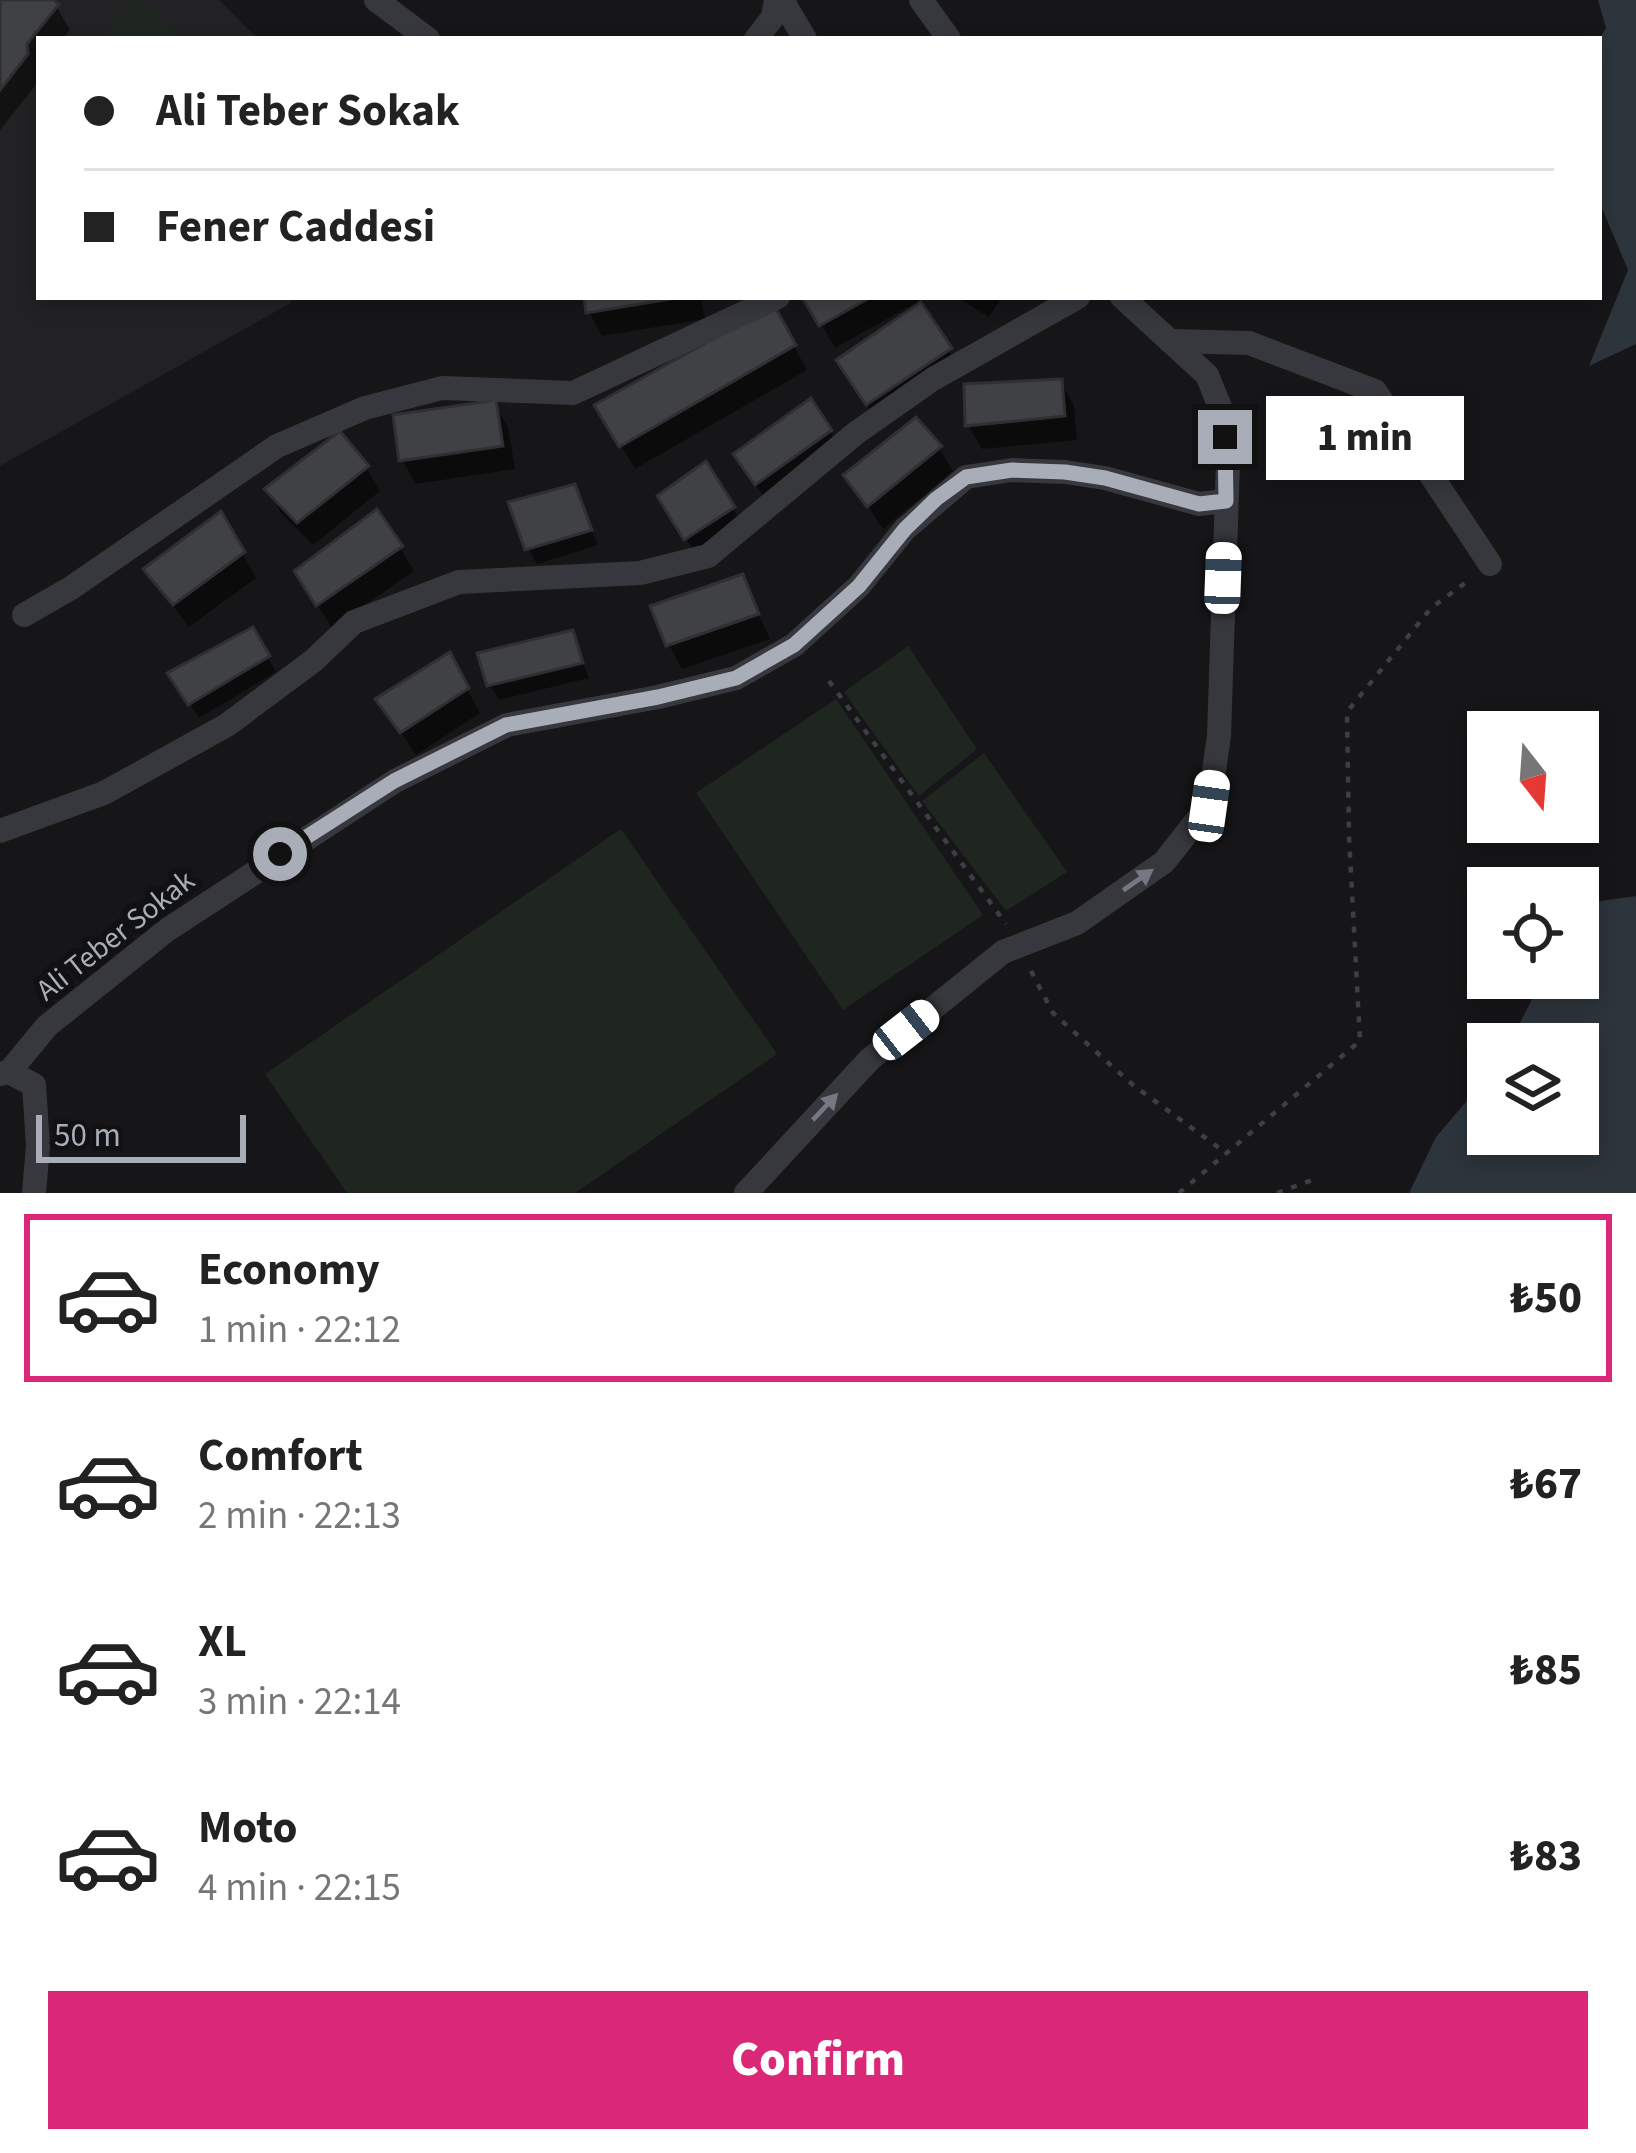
<!DOCTYPE html>
<meta charset="utf-8">
<style>
:root{--surface:#fff;--page:#f2f2f2;--text:#222;--muted:#767676;--line:#e0e0e0;--accent:#db2777}
body{margin:0;font-family:"Source Sans 3",sans-serif;background:var(--page);color:var(--text);height:100vh;display:flex;flex-direction:column;font-size:45px;white-space:nowrap}
*{box-sizing:border-box;margin:0}
p{font-size:39px;color:var(--muted)}
.icon{flex:none;width:66px;height:66px;fill:none;stroke:currentColor;stroke-width:2;stroke-linecap:round;stroke-linejoin:round}
.map{position:relative;height:1193px;overflow:hidden}
.panel{display:flex;flex-direction:column;background:var(--surface);flex:1}
.panel>*{flex:none}
.top-card{position:absolute;left:36px;top:36px;width:1566px;height:264px;border-radius:0px;box-shadow:0 6px 18px #0003;display:grid;align-content:center;height:264px;padding:0 48px;background:var(--surface)}
.needle{width:78px;rotate:163deg}
.buttons{position:absolute;left:1467px;top:711px;display:grid;gap:24px}
.buttons a{display:grid;place-items:center;width:132px;height:132px;border-radius:0px;background:var(--surface);box-shadow:0 6px 18px #0003;font-size:60px}
.scale{position:absolute;left:36px;bottom:30px;width:210px;box-sizing:border-box;padding-left:12px;border:6px solid #a8adb8;border-top:0;font-size:33px;line-height:42px;white-space:nowrap;color:#a8adb8;-webkit-text-stroke:9px #111113;paint-order:stroke}
.end{position:absolute;width:54px;height:54px;margin:-27px;border:15px solid #a8adb8;background:#111;box-shadow:0 0 0 6px #111}
.from{border-radius:50%}
.bubble{position:absolute;height:84px;border-radius:0px;background:var(--surface);box-shadow:0 6px 18px #0003;font-size:39px;font-weight:800;line-height:84px;text-align:center}
.car{position:absolute;width:36px;height:72px;margin:-36px -18px;border-radius:15px;box-shadow:0 0 9px 3px #0007;background:linear-gradient(#fff 24%,#345 0 40%,#fff 0 76%,#345 0 86%,#fff 0)}
.top-card b{display:flex;align-items:center;gap:42px;height:114px;font-size:45px}
.top-card b+b{border-top:3px solid var(--line)}
.top-card i{width:30px;height:30px;background:var(--text)}
ul{padding:21px 0 0;list-style:none}
li{display:flex;align-items:center;gap:36px;height:168px;margin:0 24px 18px;padding:0 24px;border:6px solid transparent;border-radius:0px}
li div{flex:1}
li b{display:block;font-size:45px}
li em{font-style:normal;font-weight:800}
li.current{border-color:var(--accent)}
li>.icon{width:108px;height:108px;stroke-width:1.5}
.action{display:flex;gap:24px;margin-top:auto;padding:24px 48px}
.action a{flex:1;height:138px;border-radius:0px;background:var(--accent);color:#fff;font-size:48px;font-weight:800;line-height:138px;text-align:center}
.map>svg:first-child{display:block}
</style>
<div class="map">
<svg width="1636" height="1193" viewBox="0 0 1636 1193">
<rect width="100%" height="100%" fill="#161618"/>
<!-- built -->
<polygon fill="#222225" points="0,0 219,0 258,39 39,39 39,297 294,297 289,304 0,466"/>
<!-- green -->
<g fill="#1e261f">
<polygon points="134,0 140,0 187,39 101,39"/>
<polygon points="908,646 977,749 919,796 844,692"/>
<polygon points="836,699 983,915 843,1010 696,793"/>
<polygon points="984,753 1067,872 1006,911 922,801"/>
<polygon points="621,829 777,1054 575,1193 347,1193 265,1074"/>
</g>
<!-- water -->
<g fill="#2c353c">
<polygon points="1598,0 1636,0 1636,344 1589,366 1628,270 1599,201 1599,40 1606,28"/>
<polygon points="1636,896 1636,1193 1409,1193 1436,1137 1488,1076 1488,1134 1578,1134 1578,1044 1509,1044 1543,978 1578,978 1578,904"/>
</g>
<!-- shadow -->
<g fill="#0007">
<polygon points="0,0 48,0 56,6 70,30 63,39 39,39 39,81 0,130"/>
<polygon points="587,297 701,297 705,319 602,336 589,312"/>
<polygon points="805,297 917,297 919,301 835,348"/>
<polygon points="957,297 1002,297 989,317"/>
<polygon points="920,306 963,374 882,427 853,384"/>
<polygon points="773,309 807,370 635,469 598,406"/>
<polygon points="1061,382 1074,406 1077,440 982,449 968,425"/>
<polygon points="494,403 508,427 515,469 416,484 402,460"/>
<polygon points="830,431 843,455 771,507 751,478"/>
<polygon points="939,448 953,471 883,529 847,475"/>
<polygon points="705,465 742,524 695,553 661,496"/>
<polygon points="366,467 380,491 313,545 281,513 268,489"/>
<polygon points="573,488 598,545 537,564 528,548"/>
<polygon points="220,515 256,578 189,627 147,570"/>
<polygon points="400,548 414,571 332,628 312,596"/>
<polygon points="742,578 770,639 682,669 669,645"/>
<polygon points="252,631 276,672 199,718 180,689"/>
<polygon points="571,634 589,678 499,700 490,685"/>
<polygon points="449,656 480,713 416,755 379,700"/>
</g>
<!-- building -->
<g fill="#404145" stroke="#303034" stroke-width="3">
<polygon points="0,0 53,0 59,4 27,44 28,54 0,90"/>
<polygon points="584,297 682,297 586,313"/>
<polygon points="802,297 871,297 819,326"/>
<polygon points="921,302 952,348 866,405 836,360"/>
<polygon points="774,305 796,345 619,447 594,405"/>
<polygon points="1062,379 1065,416 965,426 964,384"/>
<polygon points="811,398 832,430 755,485 733,454"/>
<polygon points="496,400 503,446 399,461 393,415"/>
<polygon points="916,417 942,446 867,507 843,475"/>
<polygon points="340,431 369,466 297,523 264,489"/>
<polygon points="706,461 735,507 684,540 657,496"/>
<polygon points="575,484 592,530 525,550 508,502"/>
<polygon points="377,509 403,546 316,606 294,571"/>
<polygon points="221,511 245,552 173,605 143,569"/>
<polygon points="743,574 759,614 666,646 650,606"/>
<polygon points="253,627 270,656 188,705 167,673"/>
<polygon points="573,630 583,663 487,686 477,653"/>
<polygon points="450,652 469,688 400,733 375,699"/>
</g>
<g fill="none" stroke-linecap="round" stroke-linejoin="round">
<!-- path -->
<g stroke="#3d3f44" stroke-width="4.5" stroke-dasharray="6 9" stroke-linecap="butt">
<polyline points="829,681 1006,924"/>
<polyline points="1031,971 1053,1013 1133,1085 1226,1153"/>
<polyline points="1179,1193 1360,1041 1349,836 1347,712 1431,608 1472,578"/>
<polyline points="1277,1193 1315,1179"/>
</g>
<!-- street -->
<g stroke="#37383d" stroke-width="24">
<polyline points="376,0 428,39"/>
<polyline points="782,0 805,39"/>
<polyline points="921,0 949,39"/>
<polyline points="756,39 773,17 776,0"/>
<polyline points="1170,341 1249,343 1375,391 1490,564"/>
<polyline points="24,615 71,588 277,446 365,408 442,388 573,393 778,297"/>
<polyline points="0,831 104,793 227,725 313,661 354,622 459,582 640,573 708,556 856,433 933,379 1078,297"/>
<polyline points="9,1072 47,1026 167,930 395,781 507,725 658,697 736,678 794,645 859,586 905,529 966,477 1012,470 1065,472 1105,478 1199,504 1226,501"/>
<polyline points="0,1074 9,1072 34,1085 38,1146 34,1193"/>
<polyline points="746,1193 870,1059 1003,952 1077,923 1164,862 1209,805 1219,736 1228,462 1222,412 1207,375 1122,297"/>
</g>
</g>
<!-- one-way arrows -->
<defs><path id="oneway-solid" d="M-6-.8H1V-3.2L6.5 0L1 3.2V.8H-6Z" transform="scale(3)"/></defs>
<g fill="#757881">
<use href="#oneway-solid" transform="translate(1138 880) rotate(-35)"/>
<use href="#oneway-solid" transform="translate(825 1107) rotate(-47)"/>
</g>
<g fill="none" stroke-linecap="round" stroke-linejoin="round">
<!-- route -->
<polyline stroke="#a8adb8" stroke-width="15" points="280,854 394,781 506,725 658,697 736,678 794,645 859,586 905,529 936,499 966,477 1012,470 1065,472 1105,478 1199,504 1226,501 1225,437"/>
</g>
<g text-anchor="middle" stroke-width="12" stroke-linejoin="round" paint-order="stroke">
<!-- street labels -->
<g font-size="30" fill="#a8adb8" stroke="#111113">
<text transform="translate(115 935) rotate(-38)" y="10">Ali Teber Sokak</text>
</g>
</g>
</svg>
<div class="buttons">
<a><svg class="needle" viewBox="-14 -14 28 28"><path d="M0-13l5 13h-10z" fill="#e53935"/><path d="M0 13l5-13h-10z" fill="#767676"/></svg></a>
<a><svg class="icon" aria-label="locate" viewBox="0 0 24 24"><circle cx="12" cy="12" r="6"/><path d="M12 2v4M12 18v4M2 12h4M18 12h4"/></svg></a>
<a><svg class="icon" aria-label="layers" viewBox="0 0 24 24"><path d="M12 4l9 5-9 5-9-5zM3 14l9 5 9-5"/></svg></a>
</div>
<div class="scale">50 m</div>
<i class="end from" style="left:280px;top:854px"></i>
<i class="end" style="left:1225px;top:437px"></i>
<div class="bubble" style="left:1266px;top:396px;width:198px">1 min</div>
<i class="car" style="left:1223px;top:578px;rotate:2deg"></i>
<i class="car" style="left:1209px;top:806px;rotate:8deg"></i>
<i class="car" style="left:906px;top:1030px;rotate:52deg"></i>
<div class="top-card">
<b><i class="from"></i>Ali Teber Sokak</b>
<b><i></i>Fener Caddesi</b>
</div>
</div>
<section class="panel">
<ul>
<li class="current"><svg class="icon" aria-label="car" viewBox="0 0 24 24"><path d="M5 17H2v-5l4-1 3-4h7l3 4 3 1v5h-3M9 17h6M6 11h13"/><circle cx="7" cy="17" r="2"/><circle cx="17" cy="17" r="2"/></svg><div><b>Economy</b><p>1 min · 22:12</p></div><em>₺50</em></li>
<li><svg class="icon" aria-label="car" viewBox="0 0 24 24"><path d="M5 17H2v-5l4-1 3-4h7l3 4 3 1v5h-3M9 17h6M6 11h13"/><circle cx="7" cy="17" r="2"/><circle cx="17" cy="17" r="2"/></svg><div><b>Comfort</b><p>2 min · 22:13</p></div><em>₺67</em></li>
<li><svg class="icon" aria-label="car" viewBox="0 0 24 24"><path d="M5 17H2v-5l4-1 3-4h7l3 4 3 1v5h-3M9 17h6M6 11h13"/><circle cx="7" cy="17" r="2"/><circle cx="17" cy="17" r="2"/></svg><div><b>XL</b><p>3 min · 22:14</p></div><em>₺85</em></li>
<li><svg class="icon" aria-label="car" viewBox="0 0 24 24"><path d="M5 17H2v-5l4-1 3-4h7l3 4 3 1v5h-3M9 17h6M6 11h13"/><circle cx="7" cy="17" r="2"/><circle cx="17" cy="17" r="2"/></svg><div><b>Moto</b><p>4 min · 22:15</p></div><em>₺83</em></li>
</ul>
<div class="action"><a>Confirm</a></div>
</section>
